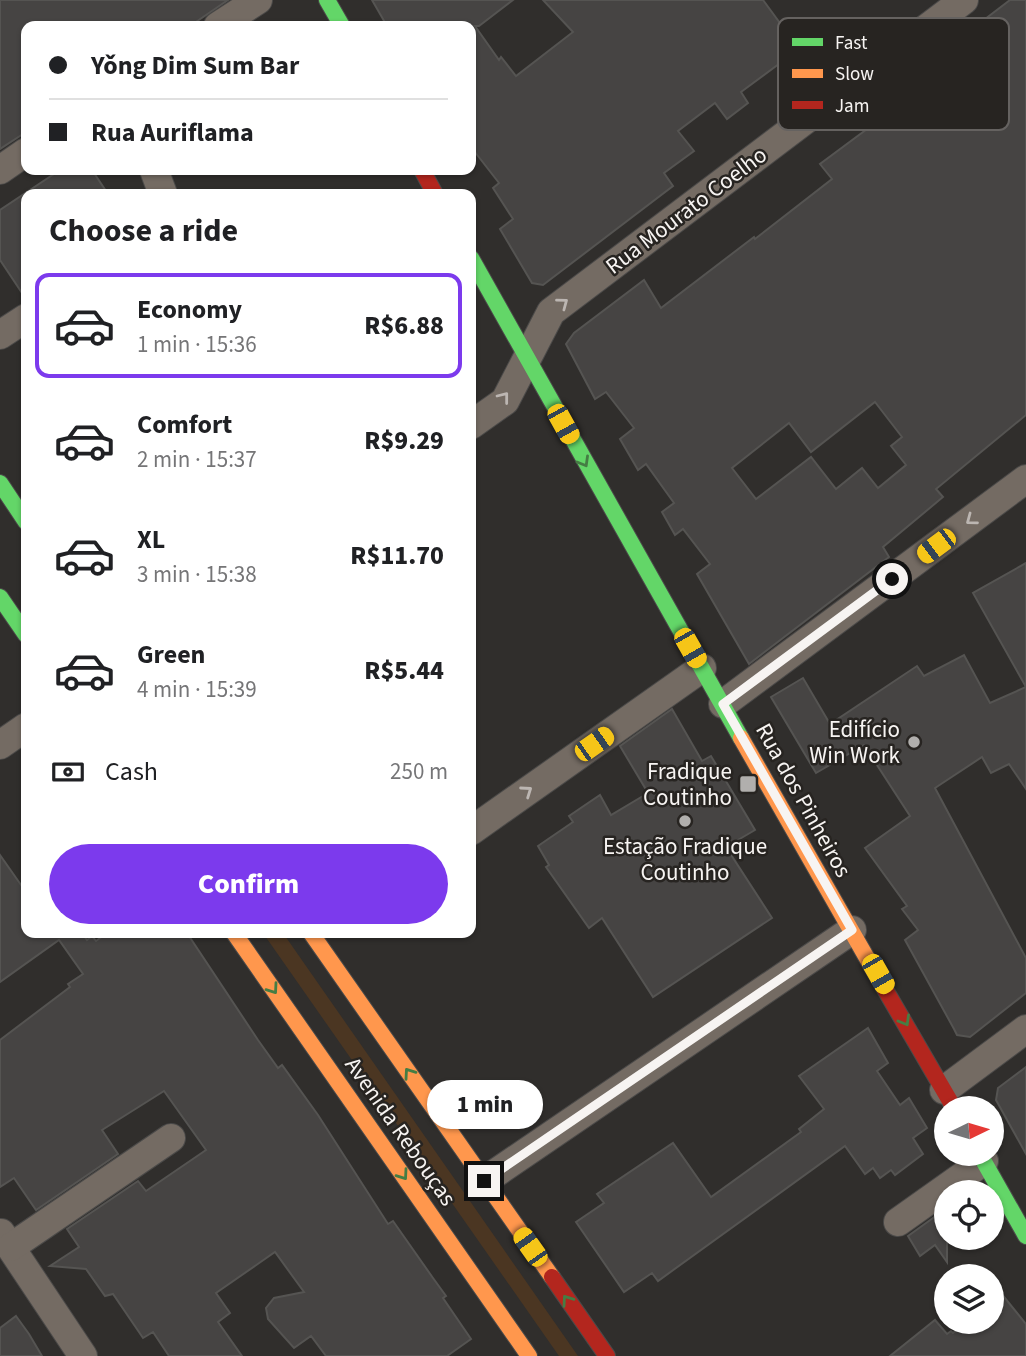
<!DOCTYPE html>
<meta charset="utf-8">
<style>
:root{--surface:#fff;--page:#f2f2f2;--text:#202124;--muted:#757577;--line:#e0e0e0;--accent:#7c3aed}
body{margin:0;font-family:"Source Sans 3",sans-serif;background:var(--page);color:var(--text);height:100vh;display:flex;flex-direction:column;font-size:26px;white-space:nowrap}
*{box-sizing:border-box;margin:0}
p{font-size:23px;color:var(--muted)}
.icon{flex:none;width:38px;height:38px;fill:none;stroke:currentColor;stroke-width:2;stroke-linecap:round;stroke-linejoin:round}
.map{position:relative;flex:1;overflow:hidden}
.panel{position:absolute;left:21px;top:189px;width:455px;height:749px;display:flex;flex-direction:column;background:var(--surface);border-radius:14px;box-shadow:0 2px 5px #0004}
.panel>*{flex:none}
.guide{position:absolute;left:21px;top:21px;width:455px;height:154px;border-radius:14px;box-shadow:0 2px 5px #0004;display:grid;align-content:center;height:154px;padding:0 28px;background:var(--surface)}
.needle{width:46px;rotate:85deg}
.controls{position:absolute;left:934px;top:1096px;display:grid;gap:14px}
.controls a{display:grid;place-items:center;width:70px;height:70px;border-radius:50%;background:var(--surface);box-shadow:0 2px 5px #0004;font-size:35px}
.end{position:absolute;width:32px;height:32px;margin:-16px;border:9px solid #f7f4f2;background:#111;box-shadow:0 0 0 4px #111}
.from{border-radius:50%}
.bubble{position:absolute;height:49px;border-radius:24px;background:var(--surface);box-shadow:0 2px 5px #0004;font-size:23px;font-weight:800;line-height:49px;text-align:center}
.car{position:absolute;width:21px;height:42px;margin:-21px -10px;border-radius:9px;box-shadow:0 0 5px 2px #0007;background:linear-gradient(#f5c518 24%,#345 0 40%,#f5c518 0 76%,#345 0 86%,#f5c518 0)}
.guide b{display:flex;align-items:center;gap:24px;height:66px;font-size:26px}
.guide b+b{border-top:2px solid var(--line)}
.guide i{width:18px;height:18px;background:var(--text)}
ul{padding:0;list-style:none}
li{display:flex;align-items:center;gap:21px;height:105px;margin:0 14px 10px;padding:0 14px;border:4px solid transparent;border-radius:14px}
li div{flex:1}
li b{display:block;font-size:26px}
li em{font-style:normal;font-weight:800}
li.selected{border-color:var(--accent)}
li>.icon{width:63px;height:63px;stroke-width:1.5}
h2{padding:0 28px;font-size:32px;line-height:84px}
.pay{display:flex;align-items:center;gap:18px;height:77px;padding:0 28px;font-size:26px}
.pay p{margin-inline-start:auto}
.action{display:flex;gap:14px;margin-top:auto;padding:14px 28px}
.action a{flex:1;height:80px;border-radius:42px;background:var(--accent);color:#fff;font-size:28px;font-weight:800;line-height:80px;text-align:center}
.map>svg:first-child{display:block}
</style>
<div class="map">
<svg width="1026" height="1356" viewBox="0 0 1026 1356">
<rect width="100%" height="100%" fill="#302e2c"/>
<!-- green -->
<polygon fill="#4b3622" points="263,933 283,933 578,1356 559,1356"/>
<!-- building -->
<g fill="#464443" stroke="#555452" stroke-width="2" fill-rule="evenodd">
<polygon points="0,0 228,0 190,26 26,26 26,132 0,149"/>
<polygon points="372,0 513,0 479,26 475,26 499,60 501,57 516,76 573,32 543,0 763,0 799,49 741,92 748,103 727,119 715,103 678,131 694,151 664,173 673,186 543,285 532,283 500,229 513,219 493,188 499,183 471,147 471,26 387,26"/>
<path d="M1010 0H1026V415L936 489 943 497 883 547 889 557 749 664 697 574 710 564 683 529 675 535 662 512 674 503 646 464 638 470 620 439 634 428 606 392 595 399 566 344 574 333 644 280 661 308 754 237 755 239 832 179 820 164 867 129 864 125 896 97 891 91ZM875 402 902 437 891 446 906 465 878 488 862 468 836 489 811 457 756 499 732 468 789 423 811 452Z"/>
<polygon points="60,170 92,170 108,194 26,194 26,299 0,260 0,210"/>
<polygon points="1026,563 1026,789 1009,764 991,773 982,757 935,788 1026,958 1026,993 970,1037 957,1035 954,1029 905,940 918,930 902,909 907,906 865,848 910,816 864,745 816,773 771,697 803,678 830,724 917,666 924,676 964,655 990,703 1026,687 973,593"/>
<polygon points="672,709 702,761 711,756 755,830 726,847 772,918 653,997 602,918 589,928 546,867 549,865 538,846 573,822 569,816 600,795 611,815 648,793 620,746"/>
<polygon points="0,855 26,892 26,933 82,933 87,940 92,936 96,941 107,933 187,933 258,1040 278,1068 282,1065 318,1115 388,1224 393,1221 433,1278 446,1296 443,1298 471,1339 447,1356 326,1356 311,1336 294,1348 268,1319 266,1308 274,1298 304,1292 275,1252 216,1293 230,1313 218,1322 242,1356 169,1356 153,1332 143,1338 113,1294 105,1296 86,1269 50,1266 79,1247 67,1229 138,1181 146,1191 206,1150 164,1091 102,1130 118,1154 36,1210 14,1178 0,1187 0,1040 70,987 68,984 83,974 59,940 0,982"/>
<polygon points="868,1028 888,1063 877,1071 900,1105 909,1098 927,1128 913,1138 923,1154 895,1175 891,1170 880,1178 873,1168 865,1174 845,1146 658,1281 652,1273 624,1292 576,1222 604,1203 597,1194 673,1143 711,1197 801,1132 799,1129 824,1109 799,1076"/>
<polygon points="1026,1067 1026,1154 996,1100 998,1088"/>
<polygon points="947,1208 947,1262 935,1245 920,1256 908,1236"/>
<polygon points="992,1282 1026,1324 1026,1356 890,1356 935,1320 947,1334 951,1331 953,1333 968,1321 992,1321"/>
<polygon points="16,1316 29,1334 42,1356 0,1356 0,1328"/>
</g>
<g fill="none" stroke-linecap="round" stroke-linejoin="round">
<defs>
<g id="street">
<polyline points="218,26 258,0"/>
<polyline points="0,170 26,152"/>
<polyline points="154,170 163,194"/>
<polyline points="0,335 26,318"/>
<polyline points="471,425 505,401 551,312 964,0"/>
<polyline points="723,704 1026,479"/>
<polyline points="0,745 26,727"/>
<polyline points="471,831 702,668"/>
<polyline points="944,1090 1026,1029"/>
<polyline points="484,1181 852,930"/>
<polyline points="898,1222 984,1161"/>
<polyline points="1,1233 83,1356"/>
<polyline points="11,1247 171,1138"/>
</g>
<g id="fast">
<polyline points="327,0 342,26"/>
<polyline points="471,258 741,738"/>
<polyline points="0,483 26,522"/>
<polyline points="0,597 26,635"/>
<polyline points="979,1153 1026,1236"/>
</g>
<g id="slow">
<polyline points="741,738 872,967"/>
<polyline points="234,933 529,1356"/>
<polyline points="311,933 552,1277"/>
</g>
<g id="jam">
<polyline points="422,170 435,194"/>
<polyline points="872,967 954,1108"/>
<polyline points="552,1277 607,1356"/>
</g>
</defs>
<!-- street casing -->
<use href="#street" stroke="#4b4a49" stroke-width="30"/>
<!-- fast casing -->
<use href="#fast" stroke="#4b4a49" stroke-width="18"/>
<!-- slow casing -->
<use href="#slow" stroke="#4b4a49" stroke-width="18"/>
<!-- jam casing -->
<use href="#jam" stroke="#4b4a49" stroke-width="18"/>
<!-- street -->
<use href="#street" stroke="#746b63" stroke-width="28"/>
<!-- fast -->
<use href="#fast" stroke="#63d668" stroke-width="16"/>
<!-- slow -->
<use href="#slow" stroke="#ff974d" stroke-width="16"/>
<!-- jam -->
<use href="#jam" stroke="#b3261e" stroke-width="16"/>
</g>
<!-- one-way arrows -->
<defs><path id="oneway-chevron" d="M-2-3.5L2.5 0L-2 3.5" fill="none" stroke-width="1.6" stroke-linecap="round" stroke-linejoin="round" transform="scale(1.75)"/></defs>
<g stroke="#bcb6b2">
<use href="#oneway-chevron" transform="translate(563 303) rotate(-37)"/>
<use href="#oneway-chevron" transform="translate(504 397) rotate(-52)"/>
<use href="#oneway-chevron" transform="translate(971 520) rotate(143)"/>
<use href="#oneway-chevron" transform="translate(527 791) rotate(-35)"/>
</g>
<g stroke="#457d44">
<use href="#oneway-chevron" transform="translate(584 462) rotate(60)"/>
<use href="#oneway-chevron" transform="translate(273 989) rotate(55)"/>
<use href="#oneway-chevron" transform="translate(905 1021) rotate(60)"/>
<use href="#oneway-chevron" transform="translate(409 1073) rotate(-125)"/>
<use href="#oneway-chevron" transform="translate(403 1175) rotate(55)"/>
<use href="#oneway-chevron" transform="translate(567 1300) rotate(-125)"/>
</g>
<g fill="none" stroke-linecap="round" stroke-linejoin="round">
<!-- route -->
<polyline stroke="#f7f4f2" stroke-width="9" points="484,1181 852,930 723,704 892,579"/>
</g>
<!-- markers -->
<g fill="#b1afad" stroke="#272421" stroke-width="2.5">
<circle cx="914" cy="742" r="7"/>
<rect x="739" y="775" width="18" height="18" rx="3.5"/>
<circle cx="685" cy="821" r="7"/>
</g>
<g text-anchor="middle" stroke-width="5" stroke-linejoin="round" paint-order="stroke">
<!-- street labels -->
<g font-size="23" fill="#f7f4f2" stroke="#272421">
<text transform="translate(686 210) rotate(-37)" y="8">Rua Mourato Coelho</text>
<text transform="translate(804 800) rotate(61)" y="8">Rua dos Pinheiros</text>
<text transform="translate(401 1131) rotate(55)" y="8">Avenida Rebouças</text>
</g>
<!-- poi labels -->
<g font-size="23" fill="#f7f4f2" stroke="#272421" text-anchor="end">
<text x="900" y="737">Edifício<tspan x="900" dy="26">Win Work</tspan></text>
<text x="732" y="779">Fradique<tspan x="732" dy="26">Coutinho</tspan></text>
<text x="685" y="854" text-anchor="middle">Estação Fradique<tspan x="685" dy="26">Coutinho</tspan></text>
</g>
</g>
<!-- legend -->
<rect x="778" y="18" width="231" height="112" rx="10" fill="#272421" stroke="#656260" stroke-width="2"/>
<rect x="792" y="38" width="31" height="8" fill="#63d668"/>
<rect x="792" y="69" width="31" height="9" fill="#ff974d"/>
<rect x="792" y="101" width="31" height="8" fill="#b3261e"/>
<g font-size="19" fill="#f7f4f2">
<text x="835" y="49">Fast</text>
<text x="835" y="80">Slow</text>
<text x="835" y="112">Jam</text>
</g>
</svg>
<div class="controls">
<a><svg class="needle" viewBox="-14 -14 28 28"><path d="M0-13l5 13h-10z" fill="#e53935"/><path d="M0 13l5-13h-10z" fill="#757577"/></svg></a>
<a><svg class="icon" aria-label="locate" viewBox="0 0 24 24"><circle cx="12" cy="12" r="6"/><path d="M12 2v4M12 18v4M2 12h4M18 12h4"/></svg></a>
<a><svg class="icon" aria-label="layers" viewBox="0 0 24 24"><path d="M12 4l9 5-9 5-9-5zM3 14l9 5 9-5"/></svg></a>
</div>
<i class="end from" style="left:892px;top:579px"></i>
<i class="end" style="left:484px;top:1181px"></i>
<div class="bubble" style="left:427px;top:1080px;width:116px">1 min</div>
<i class="car" style="left:563px;top:424px;rotate:151deg"></i>
<i class="car" style="left:936px;top:546px;rotate:233deg"></i>
<i class="car" style="left:690px;top:648px;rotate:150deg"></i>
<i class="car" style="left:594px;top:744px;rotate:55deg"></i>
<i class="car" style="left:878px;top:974px;rotate:150deg"></i>
<i class="car" style="left:530px;top:1247px;rotate:325deg"></i>
<div class="guide">
<b><i class="from"></i>Yǒng Dim Sum Bar</b>
<b><i></i>Rua Auriflama</b>
</div>
<section class="panel">
<h2>Choose a ride</h2>
<ul>
<li class="selected"><svg class="icon" aria-label="car" viewBox="0 0 24 24"><path d="M5 17H2v-5l4-1 3-4h7l3 4 3 1v5h-3M9 17h6M6 11h13"/><circle cx="7" cy="17" r="2"/><circle cx="17" cy="17" r="2"/></svg><div><b>Economy</b><p>1 min · 15:36</p></div><em>R$6.88</em></li>
<li><svg class="icon" aria-label="car" viewBox="0 0 24 24"><path d="M5 17H2v-5l4-1 3-4h7l3 4 3 1v5h-3M9 17h6M6 11h13"/><circle cx="7" cy="17" r="2"/><circle cx="17" cy="17" r="2"/></svg><div><b>Comfort</b><p>2 min · 15:37</p></div><em>R$9.29</em></li>
<li><svg class="icon" aria-label="car" viewBox="0 0 24 24"><path d="M5 17H2v-5l4-1 3-4h7l3 4 3 1v5h-3M9 17h6M6 11h13"/><circle cx="7" cy="17" r="2"/><circle cx="17" cy="17" r="2"/></svg><div><b>XL</b><p>3 min · 15:38</p></div><em>R$11.70</em></li>
<li><svg class="icon" aria-label="car" viewBox="0 0 24 24"><path d="M5 17H2v-5l4-1 3-4h7l3 4 3 1v5h-3M9 17h6M6 11h13"/><circle cx="7" cy="17" r="2"/><circle cx="17" cy="17" r="2"/></svg><div><b>Green</b><p>4 min · 15:39</p></div><em>R$5.44</em></li>
</ul>
<div class="pay"><svg class="icon" aria-label="cash" viewBox="0 0 24 24"><path d="M3 7h18v10H3z"/><circle cx="12" cy="12" r="2"/></svg>Cash<p>250 m</p></div>
<div class="action"><a>Confirm</a></div>
</section>
</div>
